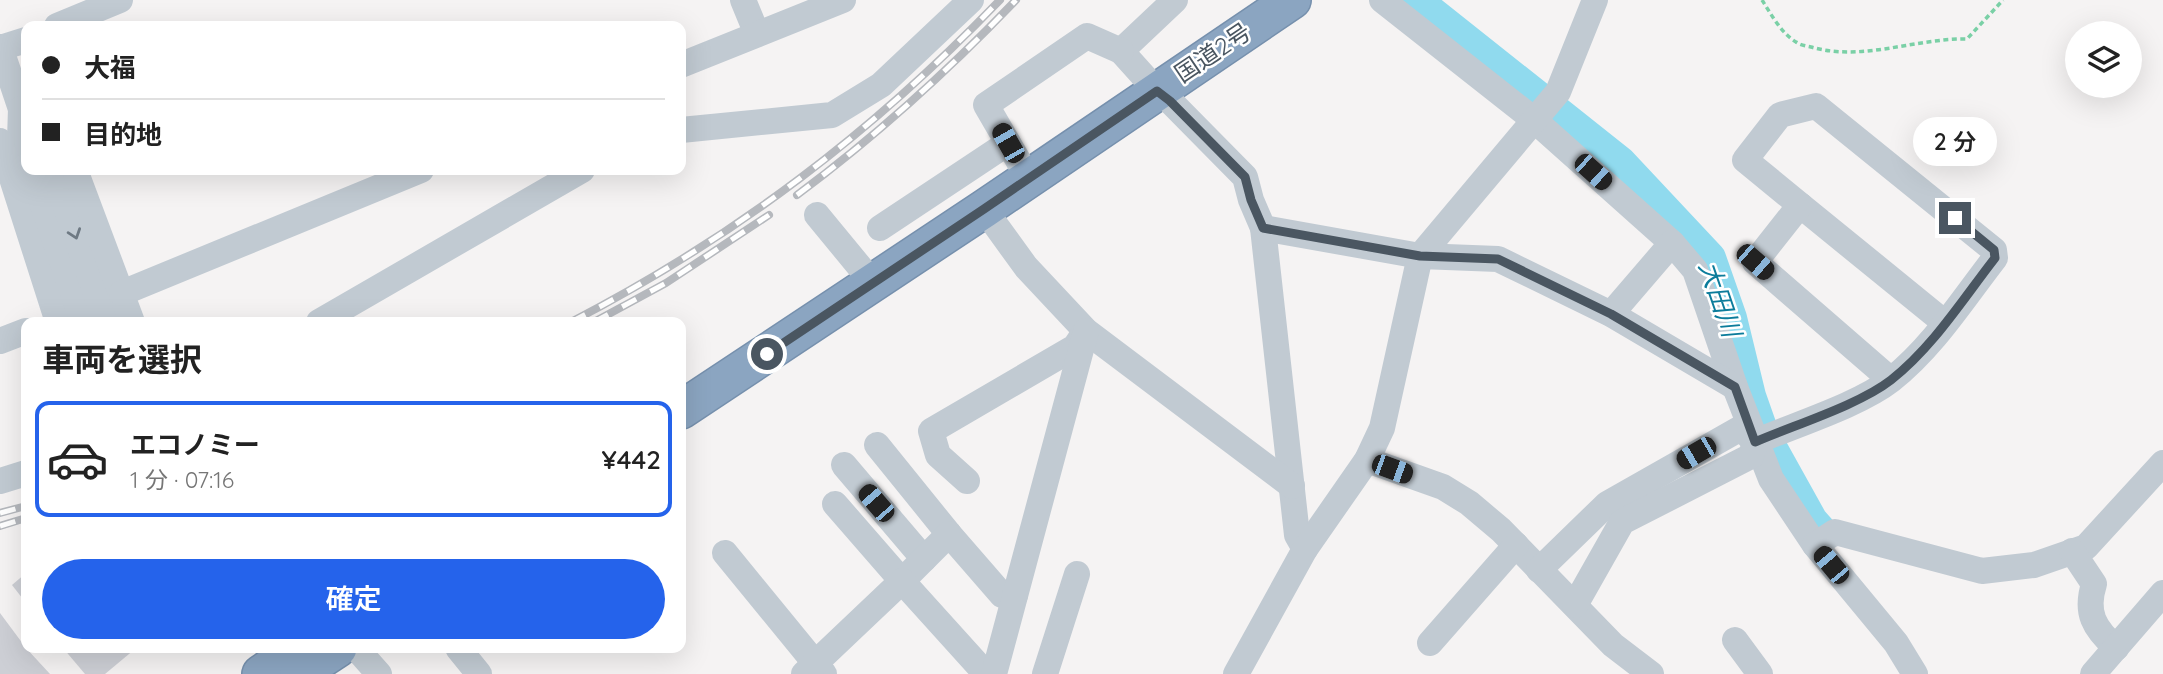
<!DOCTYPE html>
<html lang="ja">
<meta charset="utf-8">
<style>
:root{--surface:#fff;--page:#f2f2f2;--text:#222;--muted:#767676;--line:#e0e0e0;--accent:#2563eb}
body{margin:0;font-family:Quicksand,"Noto Sans JP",sans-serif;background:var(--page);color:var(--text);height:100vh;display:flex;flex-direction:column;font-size:26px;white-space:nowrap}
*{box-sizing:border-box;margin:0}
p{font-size:23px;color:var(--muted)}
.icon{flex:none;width:38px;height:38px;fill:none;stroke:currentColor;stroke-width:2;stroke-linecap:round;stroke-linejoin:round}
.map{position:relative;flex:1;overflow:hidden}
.panel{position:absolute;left:21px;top:317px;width:665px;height:336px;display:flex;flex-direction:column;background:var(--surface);border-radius:14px;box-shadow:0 7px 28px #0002}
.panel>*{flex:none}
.top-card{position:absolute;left:21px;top:21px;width:665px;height:154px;border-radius:14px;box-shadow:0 7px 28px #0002;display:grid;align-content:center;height:154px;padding:0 21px;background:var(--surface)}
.fabs{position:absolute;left:2065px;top:21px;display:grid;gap:14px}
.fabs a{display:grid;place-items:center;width:77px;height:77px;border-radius:50%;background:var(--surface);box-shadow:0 7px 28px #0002;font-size:35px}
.end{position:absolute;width:32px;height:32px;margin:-16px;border:9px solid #4a5661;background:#fff;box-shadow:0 0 0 4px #fff}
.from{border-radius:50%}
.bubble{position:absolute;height:49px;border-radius:24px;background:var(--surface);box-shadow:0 7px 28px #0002;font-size:23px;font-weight:600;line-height:49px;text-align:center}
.car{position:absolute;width:21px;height:42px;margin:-21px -10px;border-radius:9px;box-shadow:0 0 5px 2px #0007;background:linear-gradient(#222 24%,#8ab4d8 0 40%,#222 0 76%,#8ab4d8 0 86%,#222 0)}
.top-card b{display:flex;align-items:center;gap:24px;height:66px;font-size:26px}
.top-card b+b{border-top:2px solid var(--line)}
.top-card i{width:18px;height:18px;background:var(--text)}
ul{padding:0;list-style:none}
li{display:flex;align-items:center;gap:21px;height:116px;margin:0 14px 10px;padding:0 7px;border:4px solid var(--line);border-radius:14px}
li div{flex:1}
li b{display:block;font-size:26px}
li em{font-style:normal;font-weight:600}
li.on{border-color:var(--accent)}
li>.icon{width:63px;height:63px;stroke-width:1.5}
h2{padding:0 21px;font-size:32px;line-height:84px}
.cta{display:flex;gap:14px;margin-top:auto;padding:14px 21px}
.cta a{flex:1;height:80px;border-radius:42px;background:var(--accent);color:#fff;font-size:28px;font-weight:600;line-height:80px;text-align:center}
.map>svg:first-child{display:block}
</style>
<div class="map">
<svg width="2163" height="674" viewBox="0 0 2163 674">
<rect width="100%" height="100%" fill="#f5f3f3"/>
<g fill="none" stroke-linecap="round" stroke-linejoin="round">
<!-- river -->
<polyline stroke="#90daee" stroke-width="32" points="1416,0 1620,162 1710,258 1731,318 1750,396 1763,433 1812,521 1820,530"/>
</g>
<!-- building -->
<g fill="#cdcfd5">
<polygon points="26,573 26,603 12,585"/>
<polygon points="0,613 26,648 50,674 0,674"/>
<polygon points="63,648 133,648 135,649 105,674 85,674"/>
</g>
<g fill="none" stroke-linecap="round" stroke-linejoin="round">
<defs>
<g id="highway">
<polyline points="681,410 984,209 1292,0"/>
<polyline points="261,674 299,648"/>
<polyline points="299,674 338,648"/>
</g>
</defs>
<!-- highway casing -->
<use href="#highway" stroke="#7690ad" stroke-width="40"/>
<!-- path -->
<path stroke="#7ad0a6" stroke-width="3.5" stroke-dasharray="5 3.5" stroke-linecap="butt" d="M1762 0C1771 14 1781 33 1796 42 1800 45 1806 46 1811 47 1863 62 1915 38 1967 39L2003 0"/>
<!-- minor -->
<g stroke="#c1cad2" stroke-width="26">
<polyline points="743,0 757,34"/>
<polyline points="1175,0 1121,51 1157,91 1170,101 1245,177 1251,200 1263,228 1297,535 1305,549"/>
<polyline points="1382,0 1533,119 1672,243 1695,270 1735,387 1771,479 1815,545 1896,643 1915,674"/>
<polyline points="57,26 120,0"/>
<polyline points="0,47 21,109 26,118"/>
<polyline points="0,48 26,40"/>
<polyline points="681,65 843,0"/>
<polyline points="21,109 20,140 26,157"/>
<polyline points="681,130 832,115 881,85 971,0"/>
<polyline points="0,141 58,322"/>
<polyline points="31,170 83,322"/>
<polyline points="53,170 106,322"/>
<polyline points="75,170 132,322"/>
<polyline points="1029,179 986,105 1087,36 1121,51"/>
<polyline points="1800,205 1945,323"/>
<polyline points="984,209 1026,267 1086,331 1292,486"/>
<polyline points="817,215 873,283"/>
<polyline points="880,228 1008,143"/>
<polyline points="1263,228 1420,256 1498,259 1611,314 1735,387"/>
<polyline points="122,293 421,170"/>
<polyline points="1611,314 1672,243"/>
<polyline points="319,322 582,170"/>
<polyline points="0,341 26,331"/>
<polyline points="877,445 949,534"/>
<polyline points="1367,460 1443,487 1469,503 1501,530 1613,645 1651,674"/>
<polyline points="844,465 924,559"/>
<polyline points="0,481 26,473"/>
<polyline points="967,481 938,455 931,431 1075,347 1085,332"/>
<polyline points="835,504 902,581 949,534 1002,595 1015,595"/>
<polyline points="1815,545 1835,532 1982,571 2034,565 2086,547 2163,463"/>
<path d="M2072 551 2094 584C2085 613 2094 628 2116 648"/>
<polyline points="725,553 824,674"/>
<polyline points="1539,570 1607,504 1741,428 1755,442"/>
<path d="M1575 605 1622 522 1751 456 1755 442C1794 425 1859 405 1891 380 1933 347 1963 299 1995 258L1994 250 1816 106 1780 115 1745 160 1800 205 1755 262 1891 380"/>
<polyline points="1735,640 1760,674"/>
<polyline points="1430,643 1516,545"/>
<polyline points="356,648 379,674"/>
<polyline points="458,648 479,674"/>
<polyline points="804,674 902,581 986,674"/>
<polyline points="994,674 1086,331"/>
<polyline points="1045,674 1077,574"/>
<polyline points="1236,674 1305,549 1367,460 1382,428 1420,256 1558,92 1595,0"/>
<polyline points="2093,674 2163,593"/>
</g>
<!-- highway -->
<use href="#highway" stroke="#8ba5c1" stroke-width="37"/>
<defs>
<g id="rail">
<path d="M797 195C876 136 948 71 1016 0"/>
<path d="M571 322C735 237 872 133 1000 0"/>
<polyline points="594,322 666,283 769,215"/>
<polyline points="0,513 26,506"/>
<polyline points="0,526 26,518"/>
</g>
</defs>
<!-- rail casing -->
<use href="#rail" stroke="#b5b8bd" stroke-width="8"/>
<!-- rail -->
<use href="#rail" stroke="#fff" stroke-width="5" stroke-dasharray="16" stroke-linecap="butt"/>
</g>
<!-- one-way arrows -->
<defs><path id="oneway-chevron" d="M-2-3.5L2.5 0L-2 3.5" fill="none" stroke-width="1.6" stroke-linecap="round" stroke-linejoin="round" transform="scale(1.75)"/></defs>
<use stroke="#6e7983" href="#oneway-chevron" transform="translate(75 234) rotate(71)"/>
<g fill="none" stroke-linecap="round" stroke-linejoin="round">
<!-- route -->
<path stroke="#4a5661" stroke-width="9" d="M767 354 984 209 1157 91 1170 101 1245 177 1251 200 1263 228 1420 256 1498 259 1611 314 1735 387 1755 442C1794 425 1859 405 1891 380 1933 347 1963 299 1995 258L1994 250 1955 218"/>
</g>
<g text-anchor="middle" stroke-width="5" stroke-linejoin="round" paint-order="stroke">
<!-- street labels -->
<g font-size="24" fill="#4a5661" stroke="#fff">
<text transform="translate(1213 53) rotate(-34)" y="8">国道2号</text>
</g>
<!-- water labels -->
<g font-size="26" font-style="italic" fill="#0c7c9b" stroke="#fff">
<text transform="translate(1720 299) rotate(71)" y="9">大田川</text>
</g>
</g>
</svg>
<div class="fabs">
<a><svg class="icon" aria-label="layers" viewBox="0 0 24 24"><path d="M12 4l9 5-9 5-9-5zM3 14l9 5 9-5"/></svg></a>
</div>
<i class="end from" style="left:767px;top:354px"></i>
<i class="end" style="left:1955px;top:218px"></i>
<div class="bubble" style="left:1913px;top:117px;width:84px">2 分</div>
<i class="car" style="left:1008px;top:143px;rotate:330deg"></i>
<i class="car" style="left:1593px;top:172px;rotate:132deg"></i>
<i class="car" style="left:1755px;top:262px;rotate:131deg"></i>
<i class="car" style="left:1696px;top:453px;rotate:240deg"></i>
<i class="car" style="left:1392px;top:469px;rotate:110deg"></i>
<i class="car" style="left:876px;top:503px;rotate:319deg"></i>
<i class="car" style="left:1831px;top:565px;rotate:320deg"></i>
<div class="top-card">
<b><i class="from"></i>大福</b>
<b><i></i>目的地</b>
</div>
<section class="panel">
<h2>車両を選択</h2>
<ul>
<li class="on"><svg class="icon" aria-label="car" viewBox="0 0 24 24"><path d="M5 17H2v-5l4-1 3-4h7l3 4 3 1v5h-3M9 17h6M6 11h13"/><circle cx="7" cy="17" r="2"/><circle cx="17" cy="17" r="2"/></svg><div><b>エコノミー</b><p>1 分 · 07:16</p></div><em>¥442</em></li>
</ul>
<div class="cta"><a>確定</a></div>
</section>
</div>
